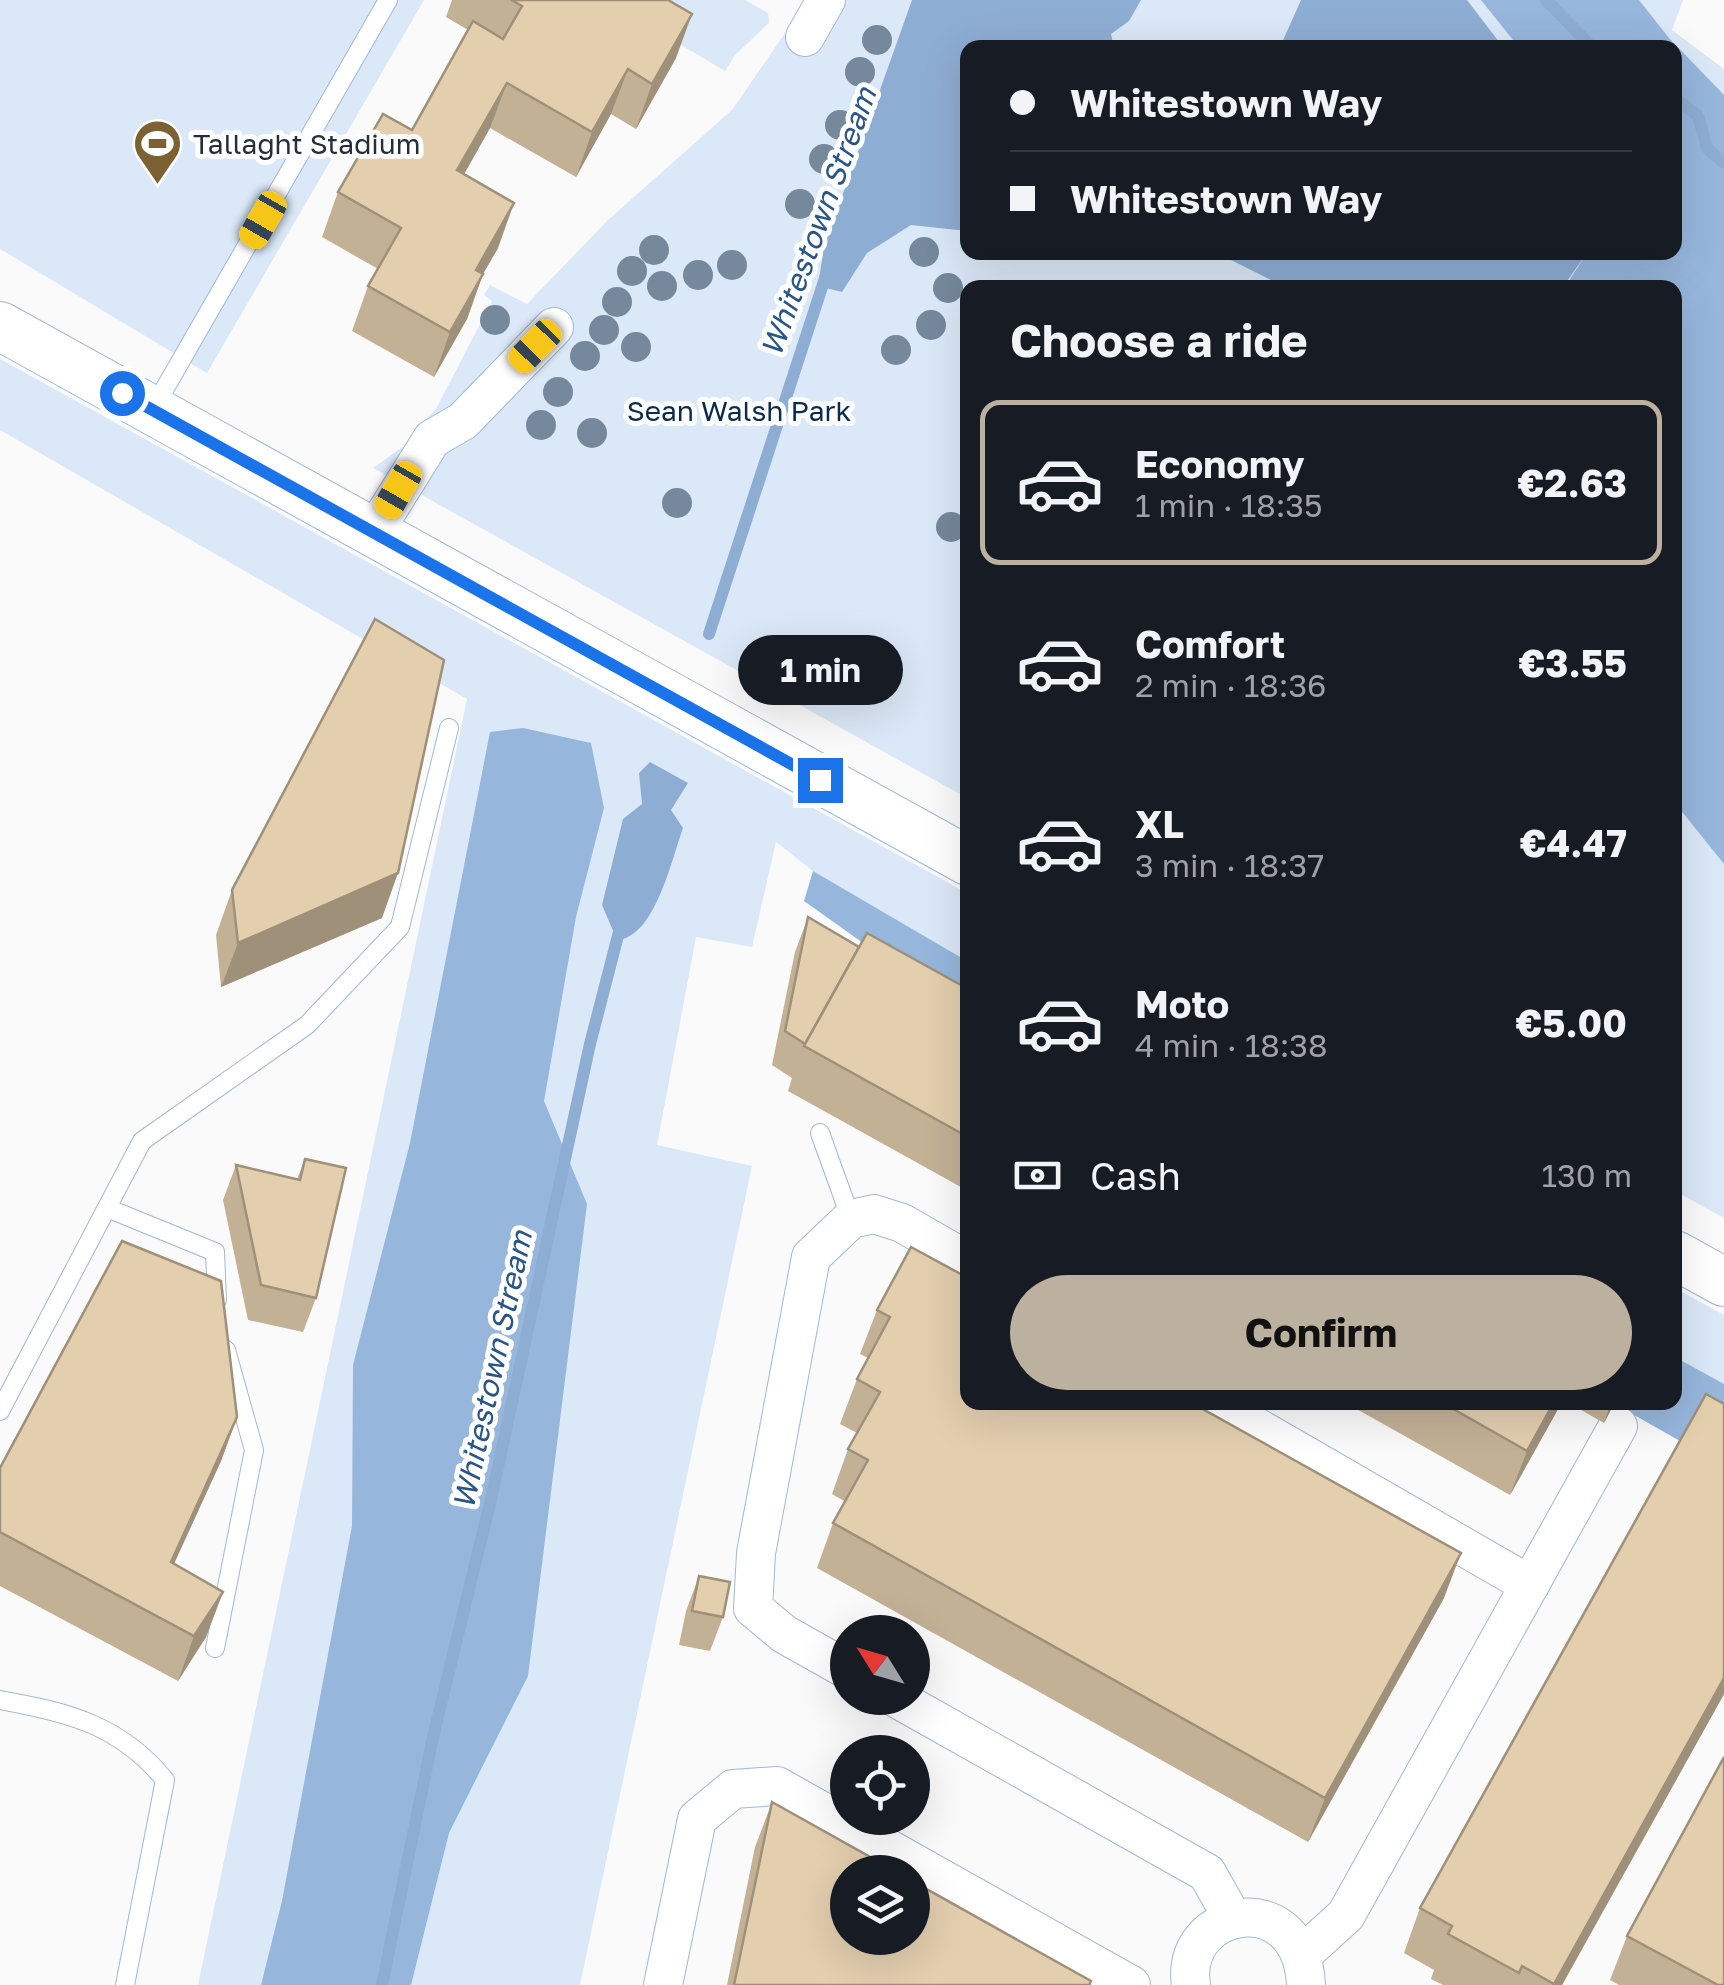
<!DOCTYPE html>
<meta charset="utf-8">
<style>
:root{--surface:#171b24;--page:#20242c;--text:#f1f3f6;--muted:#9ea1a6;--line:#363941;--accent:#bcb19e}
body{margin:0;font-family:"Golos Text",sans-serif;background:var(--page);color:var(--text);height:100vh;display:flex;flex-direction:column;font-size:38px;white-space:nowrap}
*{box-sizing:border-box;margin:0}
p{font-size:32px;color:var(--muted)}
.icon{flex:none;width:55px;height:55px;fill:none;stroke:currentColor;stroke-width:2;stroke-linecap:round;stroke-linejoin:round}
.map{position:relative;flex:1;overflow:hidden}
.details{position:absolute;left:960px;top:280px;width:722px;height:1130px;display:flex;flex-direction:column;background:var(--surface);border-radius:20px;box-shadow:0 10px 40px #0002}
.details>*{flex:none}
.guide{position:absolute;left:960px;top:40px;width:722px;height:220px;border-radius:20px;box-shadow:0 10px 40px #0002;display:grid;align-content:center;height:220px;padding:0 50px;background:var(--surface)}
.needle{width:65px;rotate:307deg}
.tools{position:absolute;left:830px;top:1615px;display:grid;gap:20px}
.tools a{display:grid;place-items:center;width:100px;height:100px;border-radius:50%;background:var(--surface);box-shadow:0 10px 40px #0002;font-size:50px}
.end{position:absolute;width:45px;height:45px;margin:-22px;border:12px solid #1a73e8;background:#fff;box-shadow:0 0 0 5px #fff}
.from{border-radius:50%}
.bubble{position:absolute;height:70px;border-radius:35px;background:var(--surface);box-shadow:0 10px 40px #0002;font-size:32px;font-weight:700;line-height:70px;text-align:center}
.car{position:absolute;width:30px;height:60px;margin:-30px -15px;border-radius:12px;box-shadow:0 0 8px 2px #0007;background:linear-gradient(#f5c518 24%,#345 0 40%,#f5c518 0 76%,#345 0 86%,#f5c518 0)}
.guide b{display:flex;align-items:center;gap:35px;height:95px;font-size:38px}
.guide b+b{border-top:2px solid var(--line)}
.guide i{width:25px;height:25px;background:var(--text)}
ul{padding:0;list-style:none}
li{display:flex;align-items:center;gap:30px;height:165px;margin:0 20px 15px;padding:0 30px;border:5px solid transparent;border-radius:20px}
li div{flex:1}
li b{display:block;font-size:38px}
li em{font-style:normal;font-weight:700}
li.selected{border-color:var(--accent)}
li>.icon{width:90px;height:90px;stroke-width:1.5}
h2{padding:0 50px;font-size:45px;line-height:120px}
.pay{display:flex;align-items:center;gap:25px;height:110px;padding:0 50px;font-size:38px}
.pay p{margin-inline-start:auto}
.button{display:flex;gap:20px;margin-top:auto;padding:20px 50px}
.button a{flex:1;height:115px;border-radius:60px;background:var(--accent);color:#111;font-size:40px;font-weight:700;line-height:115px;text-align:center}
.map>svg:first-child{display:block}
</style>
<div class="map">
<svg width="1724" height="1985" viewBox="0 0 1724 1985">
<rect width="100%" height="100%" fill="#fafafa"/>
<!-- green -->
<g fill="#dbe8f7" fill-rule="evenodd">
<polygon points="0,0 424,0 207,373 0,249"/>
<polygon points="605,0 745,0 768,13 769,23 735,55 725,71"/>
<path d="M808 0H1683L1672 30 1724 69V1218L1675 1191V288H968L967 798 373 468 408 443 415 430 436 409 492 301 484 295 490 285 527 304 608 220 732 110ZM968 48H1675V252H968Z"/>
<polygon points="0,359 967,893 967,961 813,871 776,842 752,947 696,937 657,1145 752,1166 580,1985 198,1985 467,699 0,430"/>
<polygon points="1675,1288 1724,1315 1724,1384 1675,1357"/>
</g>
<!-- forest -->
<g fill="#96b6dc">
<polygon points="1481,0 1639,0 1669,38 1724,95 1724,864 1675,803 1675,288 1565,287 1587,253 1675,252 1675,48 1525,47 1513,40"/>
<polygon points="523,728 591,743 604,808 576,917 544,1101 587,1204 528,1676 449,1833 411,1985 261,1985 282,1901 352,1526 353,1365 410,1143 490,732"/>
<polygon points="813,871 967,961 967,1017 804,901"/>
<polygon points="1675,1357 1724,1384 1724,1466 1613,1403 1675,1402"/>
</g>
<!-- water -->
<g fill="#8eadd3">
<polygon points="912,0 1141,0 1129,21 1111,34 1114,47 968,48 967,231 911,225 867,253 842,292 818,286 824,247"/>
<polygon points="1301,0 1467,0 1503,47 1280,47"/>
<polygon points="1224,253 1587,253 1562,288 1285,287 1229,259"/>
<path d="M650 762 688 783 671 810 683 828C672 858 655 938 617 940L602 905 623 819 642 804 639 773Z"/>
</g>
<g fill="none" stroke-linecap="round" stroke-linejoin="round">
<!-- stream -->
<g stroke="#8eadd3" stroke-width="12">
<polyline points="1546,0 1593,48"/>
<polyline points="1675,98 1698,116 1707,148 1724,163"/>
<polyline points="709,634 826,275"/>
<polyline points="382,1985 433,1737 491,1499 590,1044 621,924"/>
</g>
<defs>
<g id="service">
<polyline points="153,409 388,0"/>
<polyline points="820,1133 851,1219"/>
<polyline points="107,1208 215,1252 217,1300"/>
<polyline points="0,1411 142,1141 307,1025 400,927 449,728"/>
<polyline points="215,1648 254,1450 226,1350"/>
<path d="M0 1700C68 1712 120 1725 165 1780L125 1985"/>
</g>
<g id="minor">
<polyline points="805,37 826,0"/>
<polyline points="374,532 432,439 463,421 554,327"/>
<polyline points="1213,1402 1530,1585"/>
<polyline points="848,1670 784,1634 753,1608 756,1553 811,1257 851,1219 874,1214 902,1223 968,1261"/>
<polyline points="896,1698 1207,1873 1233,1919"/>
<polyline points="1302,1955 1346,1915 1618,1426"/>
<polyline points="663,1985 697,1819 733,1789 777,1786 1131,1985"/>
<path d="M1191 1985C1179 1908 1301 1883 1306 1985"/>
</g>
<g id="tertiary">
<polyline points="0,326 968,861"/>
<polyline points="1675,1255 1724,1282"/>
</g>
</defs>
<!-- service casing -->
<use href="#service" stroke="#a0b8d5" stroke-width="20"/>
<!-- minor casing -->
<use href="#minor" stroke="#a0b8d5" stroke-width="40"/>
<!-- tertiary casing -->
<use href="#tertiary" stroke="#a0b8d5" stroke-width="50"/>
<!-- service -->
<use href="#service" stroke="#fff" stroke-width="18"/>
<!-- minor -->
<use href="#minor" stroke="#fff" stroke-width="38"/>
<!-- tertiary -->
<use href="#tertiary" stroke="#fff" stroke-width="48"/>
</g>
<!-- trees -->
<g fill="#75889c">
<circle cx="877" cy="40" r="15"/>
<circle cx="860" cy="72" r="15"/>
<circle cx="840" cy="125" r="15"/>
<circle cx="824" cy="159" r="15"/>
<circle cx="800" cy="204" r="15"/>
<circle cx="654" cy="250" r="15"/>
<circle cx="924" cy="252" r="15"/>
<circle cx="732" cy="265" r="15"/>
<circle cx="632" cy="271" r="15"/>
<circle cx="698" cy="275" r="15"/>
<circle cx="662" cy="286" r="15"/>
<circle cx="948" cy="288" r="15"/>
<circle cx="617" cy="302" r="15"/>
<circle cx="495" cy="320" r="15"/>
<circle cx="931" cy="325" r="15"/>
<circle cx="604" cy="330" r="15"/>
<circle cx="636" cy="347" r="15"/>
<circle cx="896" cy="350" r="15"/>
<circle cx="585" cy="356" r="15"/>
<circle cx="558" cy="392" r="15"/>
<circle cx="541" cy="425" r="15"/>
<circle cx="592" cy="433" r="15"/>
<circle cx="677" cy="503" r="15"/>
<circle cx="951" cy="527" r="15"/>
</g>
<!-- wall -->
<g fill="#c3b196">
<polygon points="452,0 668,0 676,58 636,129 611,114 576,177 490,128 464,174 498,248 483,274 467,319 434,377 352,331 368,286 378,269 322,237 338,192 412,130 468,30 446,17"/>
<polygon points="232,890 382,918 221,987 216,935"/>
<polygon points="808,917 859,947 968,989 968,1191 788,1091 792,1078 772,1065 795,952"/>
<polygon points="305,1159 316,1298 303,1332 248,1320 223,1200 236,1165 297,1179"/>
<polygon points="877,1310 1444,1598 1308,1842 817,1568 833,1523 846,1502 832,1494 848,1449 857,1433 840,1424 857,1379 868,1358 860,1354"/>
<polygon points="1344,1402 1562,1402 1510,1495"/>
<polygon points="1567,1402 1615,1402 1604,1423"/>
<polygon points="237,1417 221,1461 174,1564 223,1592 206,1637 178,1681 0,1586 0,1468"/>
<polygon points="699,1576 723,1617 710,1651 679,1645 686,1611"/>
<polygon points="1724,1694 1562,1985 1443,1985 1431,1979 1434,1970 1404,1953 1420,1908"/>
<polygon points="772,1802 1091,1981 1090,1985 727,1985 755,1847"/>
<polygon points="1627,1936 1724,1985 1619,1985 1610,1980"/>
</g>
<!-- shaded-wall -->
<g fill="#9f907a">
<polygon points="692,14 676,58 636,129 652,84"/>
<polygon points="628,69 611,114 576,177 592,132"/>
<polygon points="507,83 490,128 441,215 457,170"/>
<polygon points="514,203 498,248 459,315 476,270"/>
<polygon points="483,274 467,319 434,377 450,332"/>
<polygon points="398,873 382,918 221,987 238,943"/>
<polygon points="1554,1402 1562,1402 1510,1495 1527,1451"/>
<polygon points="1611,1402 1615,1402 1604,1423"/>
<polygon points="237,1417 221,1461 154,1607 171,1562"/>
<polygon points="1461,1553 1444,1598 1308,1842 1325,1798"/>
<polygon points="223,1592 206,1637 178,1681 194,1636"/>
<polygon points="1724,1678 1724,1694 1562,1985 1553,1985"/>
</g>
<!-- building -->
<g fill="#e3ceae" stroke="#9f907a" stroke-width="2.5">
<polygon points="511,0 668,0 692,14 652,84 628,69 592,132 507,83 457,170 514,203 476,270 483,274 450,332 368,286 401,228 338,192 383,114 412,130 473,21 503,39 522,6"/>
<polygon points="375,619 444,660 398,873 238,943 232,890"/>
<polygon points="808,917 859,947 805,1044 785,1031"/>
<polygon points="867,933 968,989 968,1137 804,1046"/>
<polygon points="305,1159 346,1168 316,1298 261,1285 236,1165 300,1180"/>
<polygon points="122,1241 221,1281 237,1417 171,1562 223,1592 194,1636 0,1532 0,1468"/>
<polygon points="911,1247 968,1278 968,1402 1190,1402 1461,1553 1325,1798 833,1523 868,1460 848,1449 880,1392 857,1379 890,1317 877,1310"/>
<polygon points="1706,1394 1724,1404 1724,1678 1554,1984 1522,1966 1519,1973 1448,1934 1452,1926 1420,1908"/>
<polygon points="1441,1402 1554,1402 1527,1451"/>
<polygon points="699,1576 730,1582 723,1617 692,1611"/>
<polygon points="1724,1757 1724,1985 1718,1985 1627,1936"/>
<polygon points="772,1802 897,1872 848,1872 848,1938 912,1938 912,1881 1091,1981 1089,1985 734,1985"/>
</g>
<g fill="none" stroke-linecap="round" stroke-linejoin="round">
<!-- route -->
<polyline stroke="#1a73e8" stroke-width="12" points="122,393 820,780"/>
</g>
<!-- icons -->
<defs>
<symbol id="stadium-pin" viewBox="-11 -11 22 30"><path d="M0 17L-7.5 6A9.5 9.5 0 1 1 7.5 6Z" fill="#7c6133" stroke="#fff"/><path d="M0-5a6.5 5 0 1 0 0 10a6.5 5 0 1 0 0-10ZM-3.5-1.8h7v3.6h-7Z" fill="#fff"/></symbol>
</defs>
<g fill-rule="evenodd">
<use href="#stadium-pin" x="130" y="116" width="55" height="75"/>
</g>
<g text-anchor="middle" stroke-width="10" stroke-linejoin="round" paint-order="stroke">
<!-- poi labels -->
<g font-size="28" fill="#252f3a" stroke="#fff" text-anchor="start">
<text x="193" y="154">Tallaght Stadium</text>
</g>
<!-- park labels -->
<g font-size="28" fill="#092b4f" stroke="#fff">
<text x="739" y="421">Sean Walsh Park</text>
</g>
<!-- water labels -->
<g font-size="30" font-style="italic" fill="#2a5587" stroke="#fff">
<text transform="translate(819 222) rotate(-70)" y="10">Whitestown Stream</text>
<text transform="translate(493 1370) rotate(-78)" y="10">Whitestown Stream</text>
</g>
</g>
</svg>
<div class="tools">
<a><svg class="needle" viewBox="-14 -14 28 28"><path d="M0-13l5 13h-10z" fill="#e53935"/><path d="M0 13l5-13h-10z" fill="#9ea1a6"/></svg></a>
<a><svg class="icon" aria-label="locate" viewBox="0 0 24 24"><circle cx="12" cy="12" r="6"/><path d="M12 2v4M12 18v4M2 12h4M18 12h4"/></svg></a>
<a><svg class="icon" aria-label="layers" viewBox="0 0 24 24"><path d="M12 4l9 5-9 5-9-5zM3 14l9 5 9-5"/></svg></a>
</div>
<i class="end from" style="left:122px;top:393px"></i>
<i class="end" style="left:820px;top:780px"></i>
<div class="bubble" style="left:738px;top:635px;width:165px">1 min</div>
<i class="car" style="left:263px;top:220px;rotate:210deg"></i>
<i class="car" style="left:535px;top:346px;rotate:224deg"></i>
<i class="car" style="left:398px;top:490px;rotate:210deg"></i>
<div class="guide">
<b><i class="from"></i>Whitestown Way</b>
<b><i></i>Whitestown Way</b>
</div>
<section class="details">
<h2>Choose a ride</h2>
<ul>
<li class="selected"><svg class="icon" aria-label="car" viewBox="0 0 24 24"><path d="M5 17H2v-5l4-1 3-4h7l3 4 3 1v5h-3M9 17h6M6 11h13"/><circle cx="7" cy="17" r="2"/><circle cx="17" cy="17" r="2"/></svg><div><b>Economy</b><p>1 min · 18:35</p></div><em>€2.63</em></li>
<li><svg class="icon" aria-label="car" viewBox="0 0 24 24"><path d="M5 17H2v-5l4-1 3-4h7l3 4 3 1v5h-3M9 17h6M6 11h13"/><circle cx="7" cy="17" r="2"/><circle cx="17" cy="17" r="2"/></svg><div><b>Comfort</b><p>2 min · 18:36</p></div><em>€3.55</em></li>
<li><svg class="icon" aria-label="car" viewBox="0 0 24 24"><path d="M5 17H2v-5l4-1 3-4h7l3 4 3 1v5h-3M9 17h6M6 11h13"/><circle cx="7" cy="17" r="2"/><circle cx="17" cy="17" r="2"/></svg><div><b>XL</b><p>3 min · 18:37</p></div><em>€4.47</em></li>
<li><svg class="icon" aria-label="car" viewBox="0 0 24 24"><path d="M5 17H2v-5l4-1 3-4h7l3 4 3 1v5h-3M9 17h6M6 11h13"/><circle cx="7" cy="17" r="2"/><circle cx="17" cy="17" r="2"/></svg><div><b>Moto</b><p>4 min · 18:38</p></div><em>€5.00</em></li>
</ul>
<div class="pay"><svg class="icon" aria-label="cash" viewBox="0 0 24 24"><path d="M3 7h18v10H3z"/><circle cx="12" cy="12" r="2"/></svg>Cash<p>130 m</p></div>
<div class="button"><a>Confirm</a></div>
</section>
</div>
